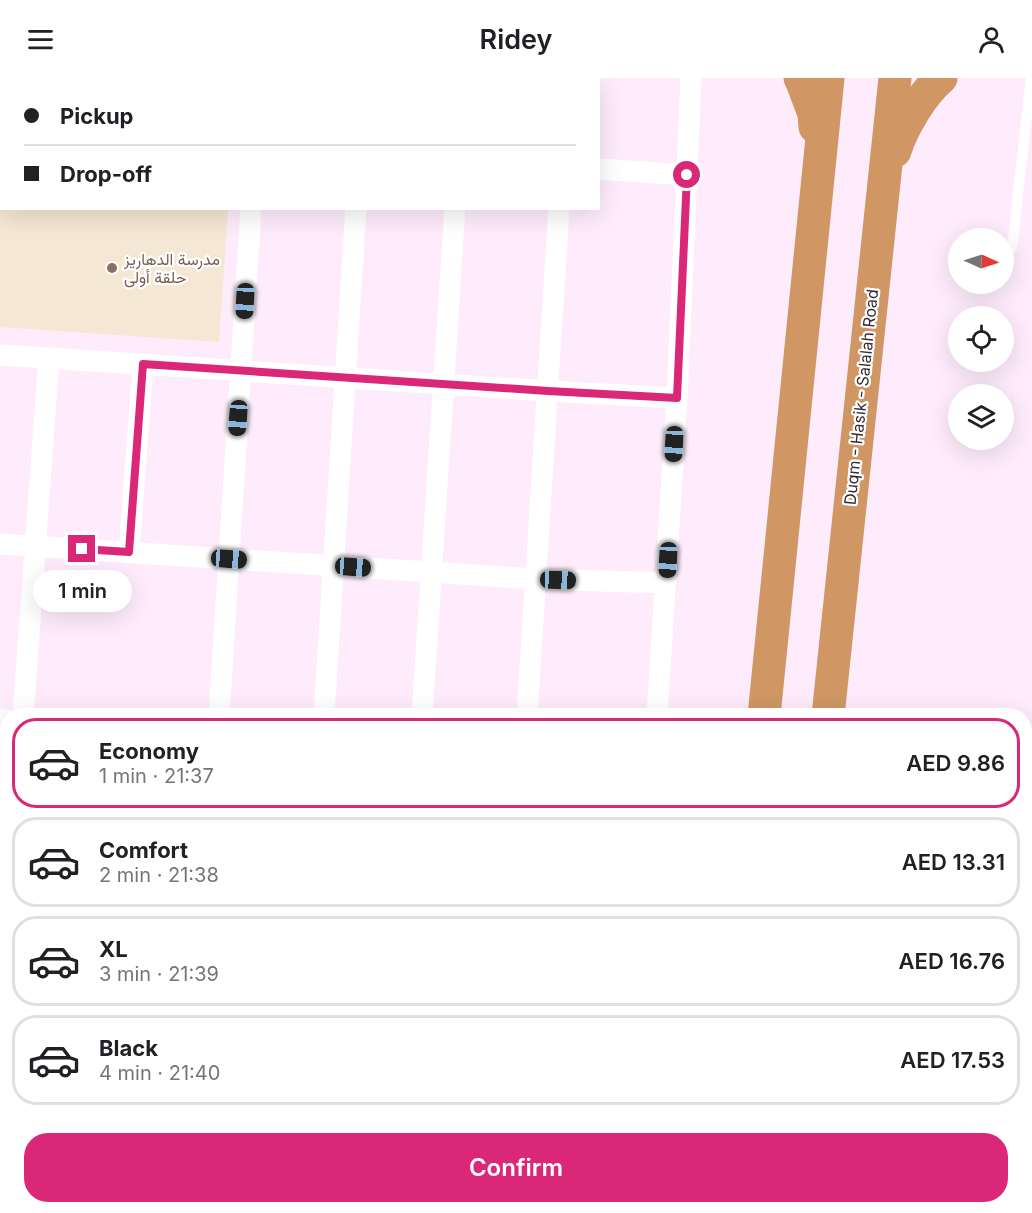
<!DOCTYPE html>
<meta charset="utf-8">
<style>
:root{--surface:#fff;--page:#f2f2f2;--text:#202124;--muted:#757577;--line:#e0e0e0;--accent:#db2777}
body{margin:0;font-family:Inter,Vazirmatn,sans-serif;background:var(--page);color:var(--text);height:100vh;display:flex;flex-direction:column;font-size:22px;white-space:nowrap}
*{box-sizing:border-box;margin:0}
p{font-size:20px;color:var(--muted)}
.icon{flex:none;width:33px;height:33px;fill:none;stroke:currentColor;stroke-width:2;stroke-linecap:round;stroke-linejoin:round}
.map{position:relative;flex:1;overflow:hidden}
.side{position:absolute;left:0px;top:630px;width:1032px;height:506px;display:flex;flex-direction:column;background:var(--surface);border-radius:24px 24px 0 0;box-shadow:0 6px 24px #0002}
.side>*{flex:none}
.top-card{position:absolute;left:0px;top:0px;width:600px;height:132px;box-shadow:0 6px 24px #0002;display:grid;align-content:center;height:132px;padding:0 24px;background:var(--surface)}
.needle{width:39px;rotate:93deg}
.tools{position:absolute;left:948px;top:150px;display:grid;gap:12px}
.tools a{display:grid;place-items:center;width:66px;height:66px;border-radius:50%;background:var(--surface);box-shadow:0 6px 24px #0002;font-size:30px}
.end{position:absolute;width:27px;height:27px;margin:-14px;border:8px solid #db2777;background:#fff;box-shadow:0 0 0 3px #fff}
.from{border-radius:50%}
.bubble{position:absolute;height:42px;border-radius:21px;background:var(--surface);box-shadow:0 6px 24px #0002;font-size:20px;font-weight:600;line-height:42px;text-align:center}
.car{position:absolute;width:18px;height:36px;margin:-18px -9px;border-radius:8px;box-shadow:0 0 4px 2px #0007;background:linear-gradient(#222 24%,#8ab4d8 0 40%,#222 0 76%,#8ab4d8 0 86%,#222 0)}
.top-card b{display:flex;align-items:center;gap:21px;height:57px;font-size:22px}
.top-card b+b{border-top:2px solid var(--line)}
.top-card i{width:15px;height:15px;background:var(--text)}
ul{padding:10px 0 0;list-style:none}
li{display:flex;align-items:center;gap:18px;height:90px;margin:0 12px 9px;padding:0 12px;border:3px solid var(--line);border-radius:24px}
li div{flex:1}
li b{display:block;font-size:22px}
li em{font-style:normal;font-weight:600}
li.selected{border-color:var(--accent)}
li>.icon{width:54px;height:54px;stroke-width:1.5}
.button{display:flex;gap:12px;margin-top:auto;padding:12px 24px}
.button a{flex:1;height:69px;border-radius:24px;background:var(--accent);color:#fff;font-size:24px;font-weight:600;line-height:69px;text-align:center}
header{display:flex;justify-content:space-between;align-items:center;height:78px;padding:0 24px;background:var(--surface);font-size:27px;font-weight:600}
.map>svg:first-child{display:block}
</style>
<header><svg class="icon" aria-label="menu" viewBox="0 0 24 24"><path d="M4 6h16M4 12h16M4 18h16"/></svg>Ridey<svg class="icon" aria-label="person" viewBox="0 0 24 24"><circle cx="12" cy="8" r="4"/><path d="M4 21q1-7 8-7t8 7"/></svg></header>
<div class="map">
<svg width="1032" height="1135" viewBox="0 0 1032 1135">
<rect width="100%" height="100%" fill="#feecfd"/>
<!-- education -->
<polygon fill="#f4e7d3" points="0,0 237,0 237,2 2,2 2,130 228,131 219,264 0,249"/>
<!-- building -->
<rect fill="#e1cfb8" stroke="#ab9a84" stroke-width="1.5" x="367" y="0" width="75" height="2"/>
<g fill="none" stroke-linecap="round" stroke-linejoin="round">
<!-- lane -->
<polyline stroke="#fff" stroke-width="10" points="1012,170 1031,0"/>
<!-- street -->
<g stroke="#fff" stroke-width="21">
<polyline points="259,2 259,0"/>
<polyline points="364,2 364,0"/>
<polyline points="463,2 463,0"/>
<polyline points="568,2 568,0"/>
<polyline points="598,91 687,97"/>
<polyline points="0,277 548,313 677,320"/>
<polyline points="0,466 536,501 666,505"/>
<polyline points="129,475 143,286"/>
<polyline points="23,638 49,280"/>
<polyline points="219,638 251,130"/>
<polyline points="324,638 356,130"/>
<polyline points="422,638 455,130"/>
<polyline points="527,638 559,130"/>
<polyline points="657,638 677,320 691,0"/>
<polyline points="0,642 8,642"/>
<polyline points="1024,839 1032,840"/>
<polyline points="0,955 8,847"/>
<polyline points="0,1060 8,1060"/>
</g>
<!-- highway -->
<g stroke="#d09765" stroke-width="33">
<polyline points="800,0 802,4 814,36 815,49"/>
<path d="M895 73C902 50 922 16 941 0"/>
<polyline points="764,638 828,0"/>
<polyline points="828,638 895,0"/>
<polyline points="717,1135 718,1128"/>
<polyline points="769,1135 770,1128"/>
</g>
</g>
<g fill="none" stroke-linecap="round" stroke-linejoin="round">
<!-- route -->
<polyline stroke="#db2777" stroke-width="8" points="82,471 129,474 143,286 548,313 677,320 687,97"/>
</g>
<!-- markers -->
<circle fill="#8d6e63" stroke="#fff" stroke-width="2" cx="112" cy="190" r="6"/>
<g text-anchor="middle" stroke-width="4.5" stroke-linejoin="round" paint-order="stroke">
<!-- education labels -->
<g font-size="16" fill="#785e54" stroke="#fff" text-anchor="start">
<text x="124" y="187">مدرسة الدهاريز<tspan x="124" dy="18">حلقة أولى</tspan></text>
</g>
<!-- street labels -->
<g font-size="16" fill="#322a32" stroke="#fff">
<text transform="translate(861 319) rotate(-84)" y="6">Duqm - Hasik - Salalah Road</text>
</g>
</g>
</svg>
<div class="tools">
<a><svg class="needle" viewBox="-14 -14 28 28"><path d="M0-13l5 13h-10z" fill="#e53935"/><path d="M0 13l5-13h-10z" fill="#757577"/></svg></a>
<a><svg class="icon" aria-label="locate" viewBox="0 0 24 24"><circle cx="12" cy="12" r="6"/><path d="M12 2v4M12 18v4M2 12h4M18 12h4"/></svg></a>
<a><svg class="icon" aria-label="layers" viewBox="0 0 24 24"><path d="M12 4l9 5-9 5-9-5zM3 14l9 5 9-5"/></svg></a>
</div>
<i class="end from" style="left:687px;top:97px"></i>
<i class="end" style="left:82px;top:471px"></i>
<div class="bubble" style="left:33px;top:492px;width:99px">1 min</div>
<i class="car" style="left:245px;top:223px;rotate:183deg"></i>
<i class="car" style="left:238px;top:340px;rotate:184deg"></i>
<i class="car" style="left:674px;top:366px;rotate:183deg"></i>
<i class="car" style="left:229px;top:481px;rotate:94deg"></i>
<i class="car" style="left:668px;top:482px;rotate:183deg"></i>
<i class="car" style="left:353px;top:489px;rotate:94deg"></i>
<i class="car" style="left:558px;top:502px;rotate:92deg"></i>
<div class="top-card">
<b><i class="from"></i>Pickup</b>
<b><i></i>Drop-off</b>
</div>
<section class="side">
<ul>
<li class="selected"><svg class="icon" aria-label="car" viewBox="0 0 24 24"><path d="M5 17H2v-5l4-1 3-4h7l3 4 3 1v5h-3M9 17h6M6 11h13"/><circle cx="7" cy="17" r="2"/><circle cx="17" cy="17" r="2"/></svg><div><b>Economy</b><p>1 min · 21:37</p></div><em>AED 9.86</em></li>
<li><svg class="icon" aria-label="car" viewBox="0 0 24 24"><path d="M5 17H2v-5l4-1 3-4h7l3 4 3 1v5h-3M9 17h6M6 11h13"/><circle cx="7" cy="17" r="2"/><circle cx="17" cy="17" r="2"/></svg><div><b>Comfort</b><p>2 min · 21:38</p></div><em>AED 13.31</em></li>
<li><svg class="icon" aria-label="car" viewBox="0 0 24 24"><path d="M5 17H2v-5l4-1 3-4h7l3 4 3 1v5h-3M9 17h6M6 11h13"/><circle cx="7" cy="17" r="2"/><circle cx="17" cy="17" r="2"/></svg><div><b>XL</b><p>3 min · 21:39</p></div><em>AED 16.76</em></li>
<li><svg class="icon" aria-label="car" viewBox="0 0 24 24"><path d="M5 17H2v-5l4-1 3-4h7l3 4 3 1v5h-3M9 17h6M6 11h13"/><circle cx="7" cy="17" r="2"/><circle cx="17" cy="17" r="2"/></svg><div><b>Black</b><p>4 min · 21:40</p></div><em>AED 17.53</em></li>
</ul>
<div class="button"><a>Confirm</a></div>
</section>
</div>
